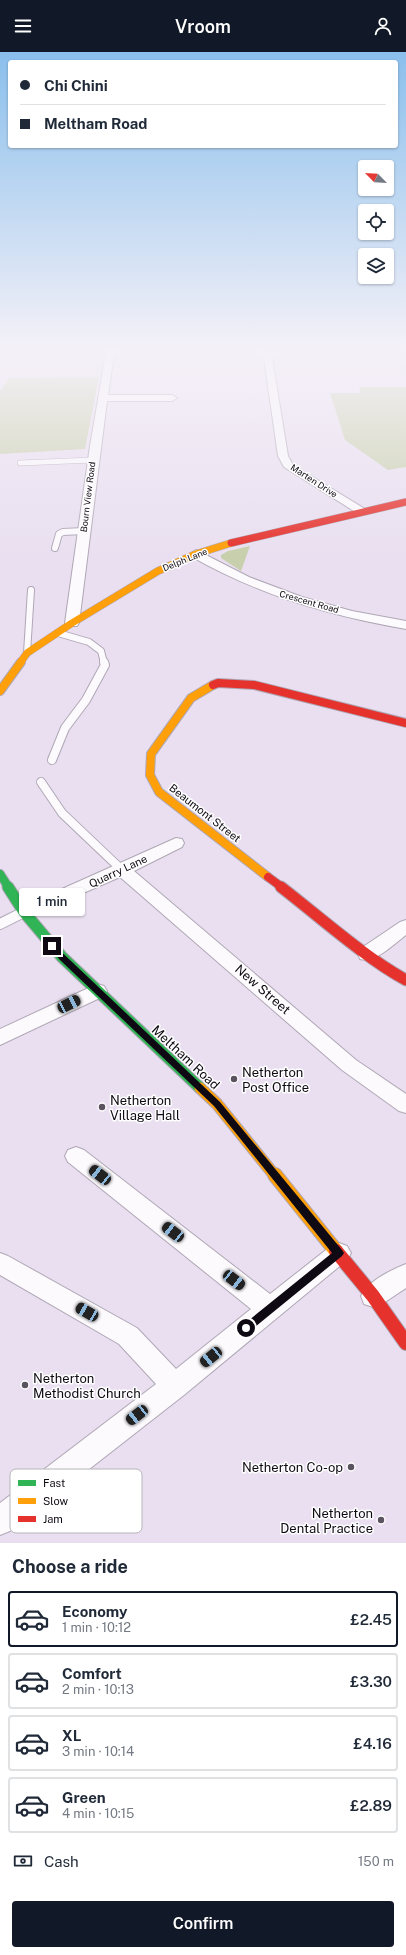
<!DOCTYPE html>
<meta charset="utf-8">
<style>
:root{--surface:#fff;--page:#f6f6f7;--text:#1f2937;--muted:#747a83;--line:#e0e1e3;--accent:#111827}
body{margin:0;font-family:"Public Sans",sans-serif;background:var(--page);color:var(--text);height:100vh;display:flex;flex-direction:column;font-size:15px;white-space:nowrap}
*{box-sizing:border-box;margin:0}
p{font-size:13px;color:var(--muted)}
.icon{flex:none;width:22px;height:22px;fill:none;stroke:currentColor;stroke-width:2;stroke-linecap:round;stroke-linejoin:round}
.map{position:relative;height:1491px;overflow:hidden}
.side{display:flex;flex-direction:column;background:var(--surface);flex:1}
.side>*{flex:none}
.banner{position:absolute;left:8px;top:8px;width:390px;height:88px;border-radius:4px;box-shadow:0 1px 3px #0004;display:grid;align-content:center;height:88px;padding:0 12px;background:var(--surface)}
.needle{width:26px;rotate:294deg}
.tools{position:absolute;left:358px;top:108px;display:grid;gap:8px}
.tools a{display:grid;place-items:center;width:36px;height:36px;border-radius:4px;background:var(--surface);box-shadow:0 1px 3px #0004;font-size:20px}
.end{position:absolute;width:18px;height:18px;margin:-9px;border:5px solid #0f0913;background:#fff;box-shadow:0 0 0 2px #fff}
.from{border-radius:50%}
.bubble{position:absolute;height:28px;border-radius:4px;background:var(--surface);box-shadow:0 1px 3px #0004;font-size:13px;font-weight:600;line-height:28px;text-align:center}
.car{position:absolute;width:12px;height:24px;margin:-12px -6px;border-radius:5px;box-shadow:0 0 3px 1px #0007;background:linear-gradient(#222 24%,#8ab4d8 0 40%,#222 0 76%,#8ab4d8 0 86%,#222 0)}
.banner b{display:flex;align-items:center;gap:14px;height:38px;font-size:15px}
.banner b+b{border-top:1px solid var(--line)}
.banner i{width:10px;height:10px;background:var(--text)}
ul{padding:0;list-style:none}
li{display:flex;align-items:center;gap:12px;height:56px;margin:0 8px 6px;padding:0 4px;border:2px solid var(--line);border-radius:4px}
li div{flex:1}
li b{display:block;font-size:15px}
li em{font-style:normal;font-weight:600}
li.current{border-color:var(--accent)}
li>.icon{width:36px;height:36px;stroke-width:1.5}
h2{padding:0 12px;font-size:18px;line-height:48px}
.pay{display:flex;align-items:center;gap:10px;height:44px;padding:0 12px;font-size:15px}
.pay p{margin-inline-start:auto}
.cta{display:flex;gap:8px;margin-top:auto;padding:8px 12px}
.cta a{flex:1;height:46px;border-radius:4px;background:var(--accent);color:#fff;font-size:16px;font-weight:600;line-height:46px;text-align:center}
header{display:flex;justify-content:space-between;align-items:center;height:52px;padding:0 12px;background:var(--accent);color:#fff;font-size:18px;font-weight:600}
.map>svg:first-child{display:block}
</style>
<header><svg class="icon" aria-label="menu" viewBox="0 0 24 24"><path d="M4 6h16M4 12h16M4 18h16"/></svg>Vroom<svg class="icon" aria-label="person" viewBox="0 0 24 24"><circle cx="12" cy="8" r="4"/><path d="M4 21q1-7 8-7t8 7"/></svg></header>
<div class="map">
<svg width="406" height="1491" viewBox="0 0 406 1491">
<rect width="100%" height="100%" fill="#e9dff0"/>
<!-- green -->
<g fill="#c8cfac">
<polygon points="99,325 85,397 0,402 0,339 9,326"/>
<polygon points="359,335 406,335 406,415 388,418 345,388 330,341 361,341"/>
<polygon points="250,494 241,519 221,506 221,503 228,499"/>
</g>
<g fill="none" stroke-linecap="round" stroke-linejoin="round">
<defs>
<polyline id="lane-far3" points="20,411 93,408"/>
<g id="lane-far2">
<polyline points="55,496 59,482 63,480 84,479"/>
<polyline points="58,581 89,590 101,599 104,611"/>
<polyline points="27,601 31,538"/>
</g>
<g id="lane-far1">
<polyline points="52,708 65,676 86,648 105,613 104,610"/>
<polyline points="41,730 62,761 122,818"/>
</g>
<polyline id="lane" points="0,872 24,860"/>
<g id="street">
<polygon points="107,295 115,295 108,343 172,343 177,346 172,349 107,349 79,571 77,574 67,574 65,571 90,394"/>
<polygon points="259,295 267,295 272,306 288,404 293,413 365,457 367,459 365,461 357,461 284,415 278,404 264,306"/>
<path d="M196 498 249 525 302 545 352 559 406 569V577C330 564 259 543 192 505L190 502Z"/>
<polygon points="176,786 182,787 184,791 182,795 134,819 356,1008 406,1042 406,1061 399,1059 342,1018 120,825 65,849 59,851 53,849 50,845 53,841"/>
<path d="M406 868V883C394 892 376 911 360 907L358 902 360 897 400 870Z"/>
<polygon points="97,932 104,934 107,939 104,944 0,993 0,977"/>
<polygon points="76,1095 84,1098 270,1242 331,1194 339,1191 347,1194 351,1201 347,1208 184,1343 10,1479 0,1483 0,1451 156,1332 119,1292 0,1223 0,1201 8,1204 137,1276 176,1317 251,1257 68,1110 65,1104 68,1098"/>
<path d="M406 1212V1236L382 1252 373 1255 364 1252 361 1244C368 1229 391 1218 406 1212Z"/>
</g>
<polyline id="fast-far1" points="0,822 9,836"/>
<polyline id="fast" points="8,835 24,860 62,905 200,1036"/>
<polyline id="slow-far3" points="20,611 27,601 72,571 158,519 196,502 231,491"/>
<g id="slow-far2">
<polyline points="213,633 191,646 151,702 150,723 159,740 268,825"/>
<polyline points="0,639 21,610"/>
</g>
<polyline id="slow-far1" points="200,1036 217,1052 275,1124"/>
<polyline id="slow" points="275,1123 336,1199"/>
<polyline id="jam-far3" points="231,491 406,450"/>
<g id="jam-far2">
<polyline points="213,633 218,631 254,633 406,671"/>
<polyline points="268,825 283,836"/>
</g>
<path id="jam-far1" d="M281 835C320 865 364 905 406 928"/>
<polyline id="jam" points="336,1199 373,1244 406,1291"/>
</defs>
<!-- lane-far3 casing -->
<use href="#lane-far3" stroke="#afa7b5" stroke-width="6"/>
<!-- lane-far2 casing -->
<use href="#lane-far2" stroke="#afa7b5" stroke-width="8"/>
<!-- lane-far1 casing -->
<use href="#lane-far1" stroke="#afa7b5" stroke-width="10"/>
<!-- lane casing -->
<use href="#lane" stroke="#afa7b5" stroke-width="12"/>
<!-- street casing -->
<use href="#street" stroke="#afa7b5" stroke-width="2"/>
<!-- fast-far1 casing -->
<use href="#fast-far1" stroke="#afa7b5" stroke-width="10"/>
<!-- fast casing -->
<use href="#fast" stroke="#afa7b5" stroke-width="13"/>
<!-- slow-far3 casing -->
<use href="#slow-far3" stroke="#afa7b5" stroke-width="8"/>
<!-- slow-far2 casing -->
<use href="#slow-far2" stroke="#afa7b5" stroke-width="10"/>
<!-- slow-far1 casing -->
<use href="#slow-far1" stroke="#afa7b5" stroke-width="13"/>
<!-- slow casing -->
<use href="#slow" stroke="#afa7b5" stroke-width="16"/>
<!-- jam-far3 casing -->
<use href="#jam-far3" stroke="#afa7b5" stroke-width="8"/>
<!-- jam-far2 casing -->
<use href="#jam-far2" stroke="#afa7b5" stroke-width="10"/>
<!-- jam-far1 casing -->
<use href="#jam-far1" stroke="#afa7b5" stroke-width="13"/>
<!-- jam casing -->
<use href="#jam" stroke="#afa7b5" stroke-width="16"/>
<!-- lane-far3 -->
<use href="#lane-far3" stroke="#fcfafd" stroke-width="5"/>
<!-- lane-far2 -->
<use href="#lane-far2" stroke="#fcfafd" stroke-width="6"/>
<!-- lane-far1 -->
<use href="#lane-far1" stroke="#fcfafd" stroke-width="8"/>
<!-- lane -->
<use href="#lane" stroke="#fcfafd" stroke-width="10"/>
<!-- street -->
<use href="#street" fill="#fcfafd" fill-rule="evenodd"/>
<!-- fast-far1 -->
<use href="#fast-far1" stroke="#30b455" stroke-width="8"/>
<!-- fast -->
<use href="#fast" stroke="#30b455" stroke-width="11"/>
<!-- slow-far3 -->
<use href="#slow-far3" stroke="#ff9f0a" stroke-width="7"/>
<!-- slow-far2 -->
<use href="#slow-far2" stroke="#ff9f0a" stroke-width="8"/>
<!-- slow-far1 -->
<use href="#slow-far1" stroke="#ff9f0a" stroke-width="11"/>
<!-- slow -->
<use href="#slow" stroke="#ff9f0a" stroke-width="14"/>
<!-- jam-far3 -->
<use href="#jam-far3" stroke="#e5322d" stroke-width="7"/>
<!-- jam-far2 -->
<use href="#jam-far2" stroke="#e5322d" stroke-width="8"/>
<!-- jam-far1 -->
<use href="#jam-far1" stroke="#e5322d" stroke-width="11"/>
<!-- jam -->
<use href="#jam" stroke="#e5322d" stroke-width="14"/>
</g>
<!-- sky -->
<linearGradient id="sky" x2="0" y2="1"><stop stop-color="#8abfec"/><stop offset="0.59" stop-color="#f5f1f8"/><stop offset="1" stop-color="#f5f1f8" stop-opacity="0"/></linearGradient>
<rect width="406" height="504" fill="url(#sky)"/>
<!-- route -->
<polygon fill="#0f0913" points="52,891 220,1050 342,1198 344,1201 342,1204 250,1279 243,1279 241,1276 243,1273 332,1201 214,1054 59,907 49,894"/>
<!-- markers -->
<g fill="#5b5460" stroke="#fff" stroke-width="1.5">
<circle cx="234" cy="1027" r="4"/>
<circle cx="102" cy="1055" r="4"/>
<circle cx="25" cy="1333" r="4"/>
<circle cx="351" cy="1415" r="4"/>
<circle cx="381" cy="1468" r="4"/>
</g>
<g text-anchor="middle" stroke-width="3" stroke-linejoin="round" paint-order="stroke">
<!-- far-street labels -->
<g font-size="9" fill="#0f0913" stroke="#fff">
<text transform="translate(314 429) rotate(33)" y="3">Marten Drive</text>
<text transform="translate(88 445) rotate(-83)" y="3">Bourn View Road</text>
<text transform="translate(185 508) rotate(-22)" y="3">Delph Lane</text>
<text transform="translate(309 550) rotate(16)" y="3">Crescent Road</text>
</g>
<!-- street labels -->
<g font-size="11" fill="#0f0913" stroke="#fff">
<text transform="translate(205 761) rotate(38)" y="4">Beaumont Street</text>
<text transform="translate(118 819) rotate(-25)" y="4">Quarry Lane</text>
</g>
<!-- near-street labels -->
<g font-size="13" fill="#0f0913" stroke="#fff">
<text transform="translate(263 937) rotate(41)" y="5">New Street</text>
<text transform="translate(186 1005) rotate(43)" y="5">Meltham Road</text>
</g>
<!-- near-poi labels -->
<g font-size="13" fill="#0f0913" stroke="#fff" text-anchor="start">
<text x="242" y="1025">Netherton<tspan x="242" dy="15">Post Office</tspan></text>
<text x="110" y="1053">Netherton<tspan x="110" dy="15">Village Hall</tspan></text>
<text x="33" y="1331">Netherton<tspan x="33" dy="15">Methodist Church</tspan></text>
<text x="343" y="1420" text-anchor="end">Netherton Co-op</text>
<text x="373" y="1466" text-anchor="end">Netherton<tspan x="373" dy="15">Dental Practice</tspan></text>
</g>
</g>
<!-- legend -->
<rect x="10" y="1417" width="132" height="64" rx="6" fill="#fff" stroke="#b7b5b8" stroke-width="1"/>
<rect x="18" y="1428" width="18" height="6" fill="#30b455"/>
<rect x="18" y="1446" width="18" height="6" fill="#ff9f0a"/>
<rect x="18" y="1464" width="18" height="6" fill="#e5322d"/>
<g font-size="11" fill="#0f0913">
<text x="43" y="1435">Fast</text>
<text x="43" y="1453">Slow</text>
<text x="43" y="1471">Jam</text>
</g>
</svg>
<div class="tools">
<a><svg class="needle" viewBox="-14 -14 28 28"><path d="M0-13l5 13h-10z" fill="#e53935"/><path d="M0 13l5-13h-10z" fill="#747a83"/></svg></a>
<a><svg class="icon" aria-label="locate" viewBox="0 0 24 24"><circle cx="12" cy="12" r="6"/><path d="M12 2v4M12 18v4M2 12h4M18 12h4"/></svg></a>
<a><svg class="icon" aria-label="layers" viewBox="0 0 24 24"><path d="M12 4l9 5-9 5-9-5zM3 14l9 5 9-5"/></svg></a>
</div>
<i class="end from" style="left:246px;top:1276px"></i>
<i class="end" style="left:52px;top:894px"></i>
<div class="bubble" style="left:19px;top:836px;width:66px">1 min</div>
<i class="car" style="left:69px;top:952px;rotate:64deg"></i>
<i class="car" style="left:100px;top:1123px;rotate:308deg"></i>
<i class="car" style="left:173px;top:1180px;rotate:308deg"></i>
<i class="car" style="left:234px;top:1228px;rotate:128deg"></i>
<i class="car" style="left:87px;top:1260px;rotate:300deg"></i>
<i class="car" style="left:211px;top:1305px;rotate:231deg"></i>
<i class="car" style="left:137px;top:1363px;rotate:232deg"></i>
<div class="banner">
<b><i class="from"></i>Chi Chini</b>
<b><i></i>Meltham Road</b>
</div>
</div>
<section class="side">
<h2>Choose a ride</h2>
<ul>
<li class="current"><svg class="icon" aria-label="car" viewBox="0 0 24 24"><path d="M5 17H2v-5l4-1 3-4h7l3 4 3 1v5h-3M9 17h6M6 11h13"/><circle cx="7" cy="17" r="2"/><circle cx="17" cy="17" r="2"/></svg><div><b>Economy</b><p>1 min · 10:12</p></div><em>£2.45</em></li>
<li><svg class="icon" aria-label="car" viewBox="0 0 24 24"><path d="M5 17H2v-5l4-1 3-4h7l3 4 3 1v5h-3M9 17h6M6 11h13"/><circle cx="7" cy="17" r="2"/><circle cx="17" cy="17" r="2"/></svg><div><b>Comfort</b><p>2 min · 10:13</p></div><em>£3.30</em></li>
<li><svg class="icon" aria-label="car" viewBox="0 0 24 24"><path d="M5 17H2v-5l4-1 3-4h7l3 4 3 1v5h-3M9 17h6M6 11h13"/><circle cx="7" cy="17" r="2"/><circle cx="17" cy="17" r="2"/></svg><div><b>XL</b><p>3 min · 10:14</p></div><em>£4.16</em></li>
<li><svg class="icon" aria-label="car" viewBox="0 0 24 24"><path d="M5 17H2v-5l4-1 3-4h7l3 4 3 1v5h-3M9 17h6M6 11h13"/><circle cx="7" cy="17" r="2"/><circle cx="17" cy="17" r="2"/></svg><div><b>Green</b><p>4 min · 10:15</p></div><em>£2.89</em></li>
</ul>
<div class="pay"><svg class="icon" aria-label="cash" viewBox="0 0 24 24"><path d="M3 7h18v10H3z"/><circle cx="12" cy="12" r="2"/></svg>Cash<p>150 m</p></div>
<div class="cta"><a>Confirm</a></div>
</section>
